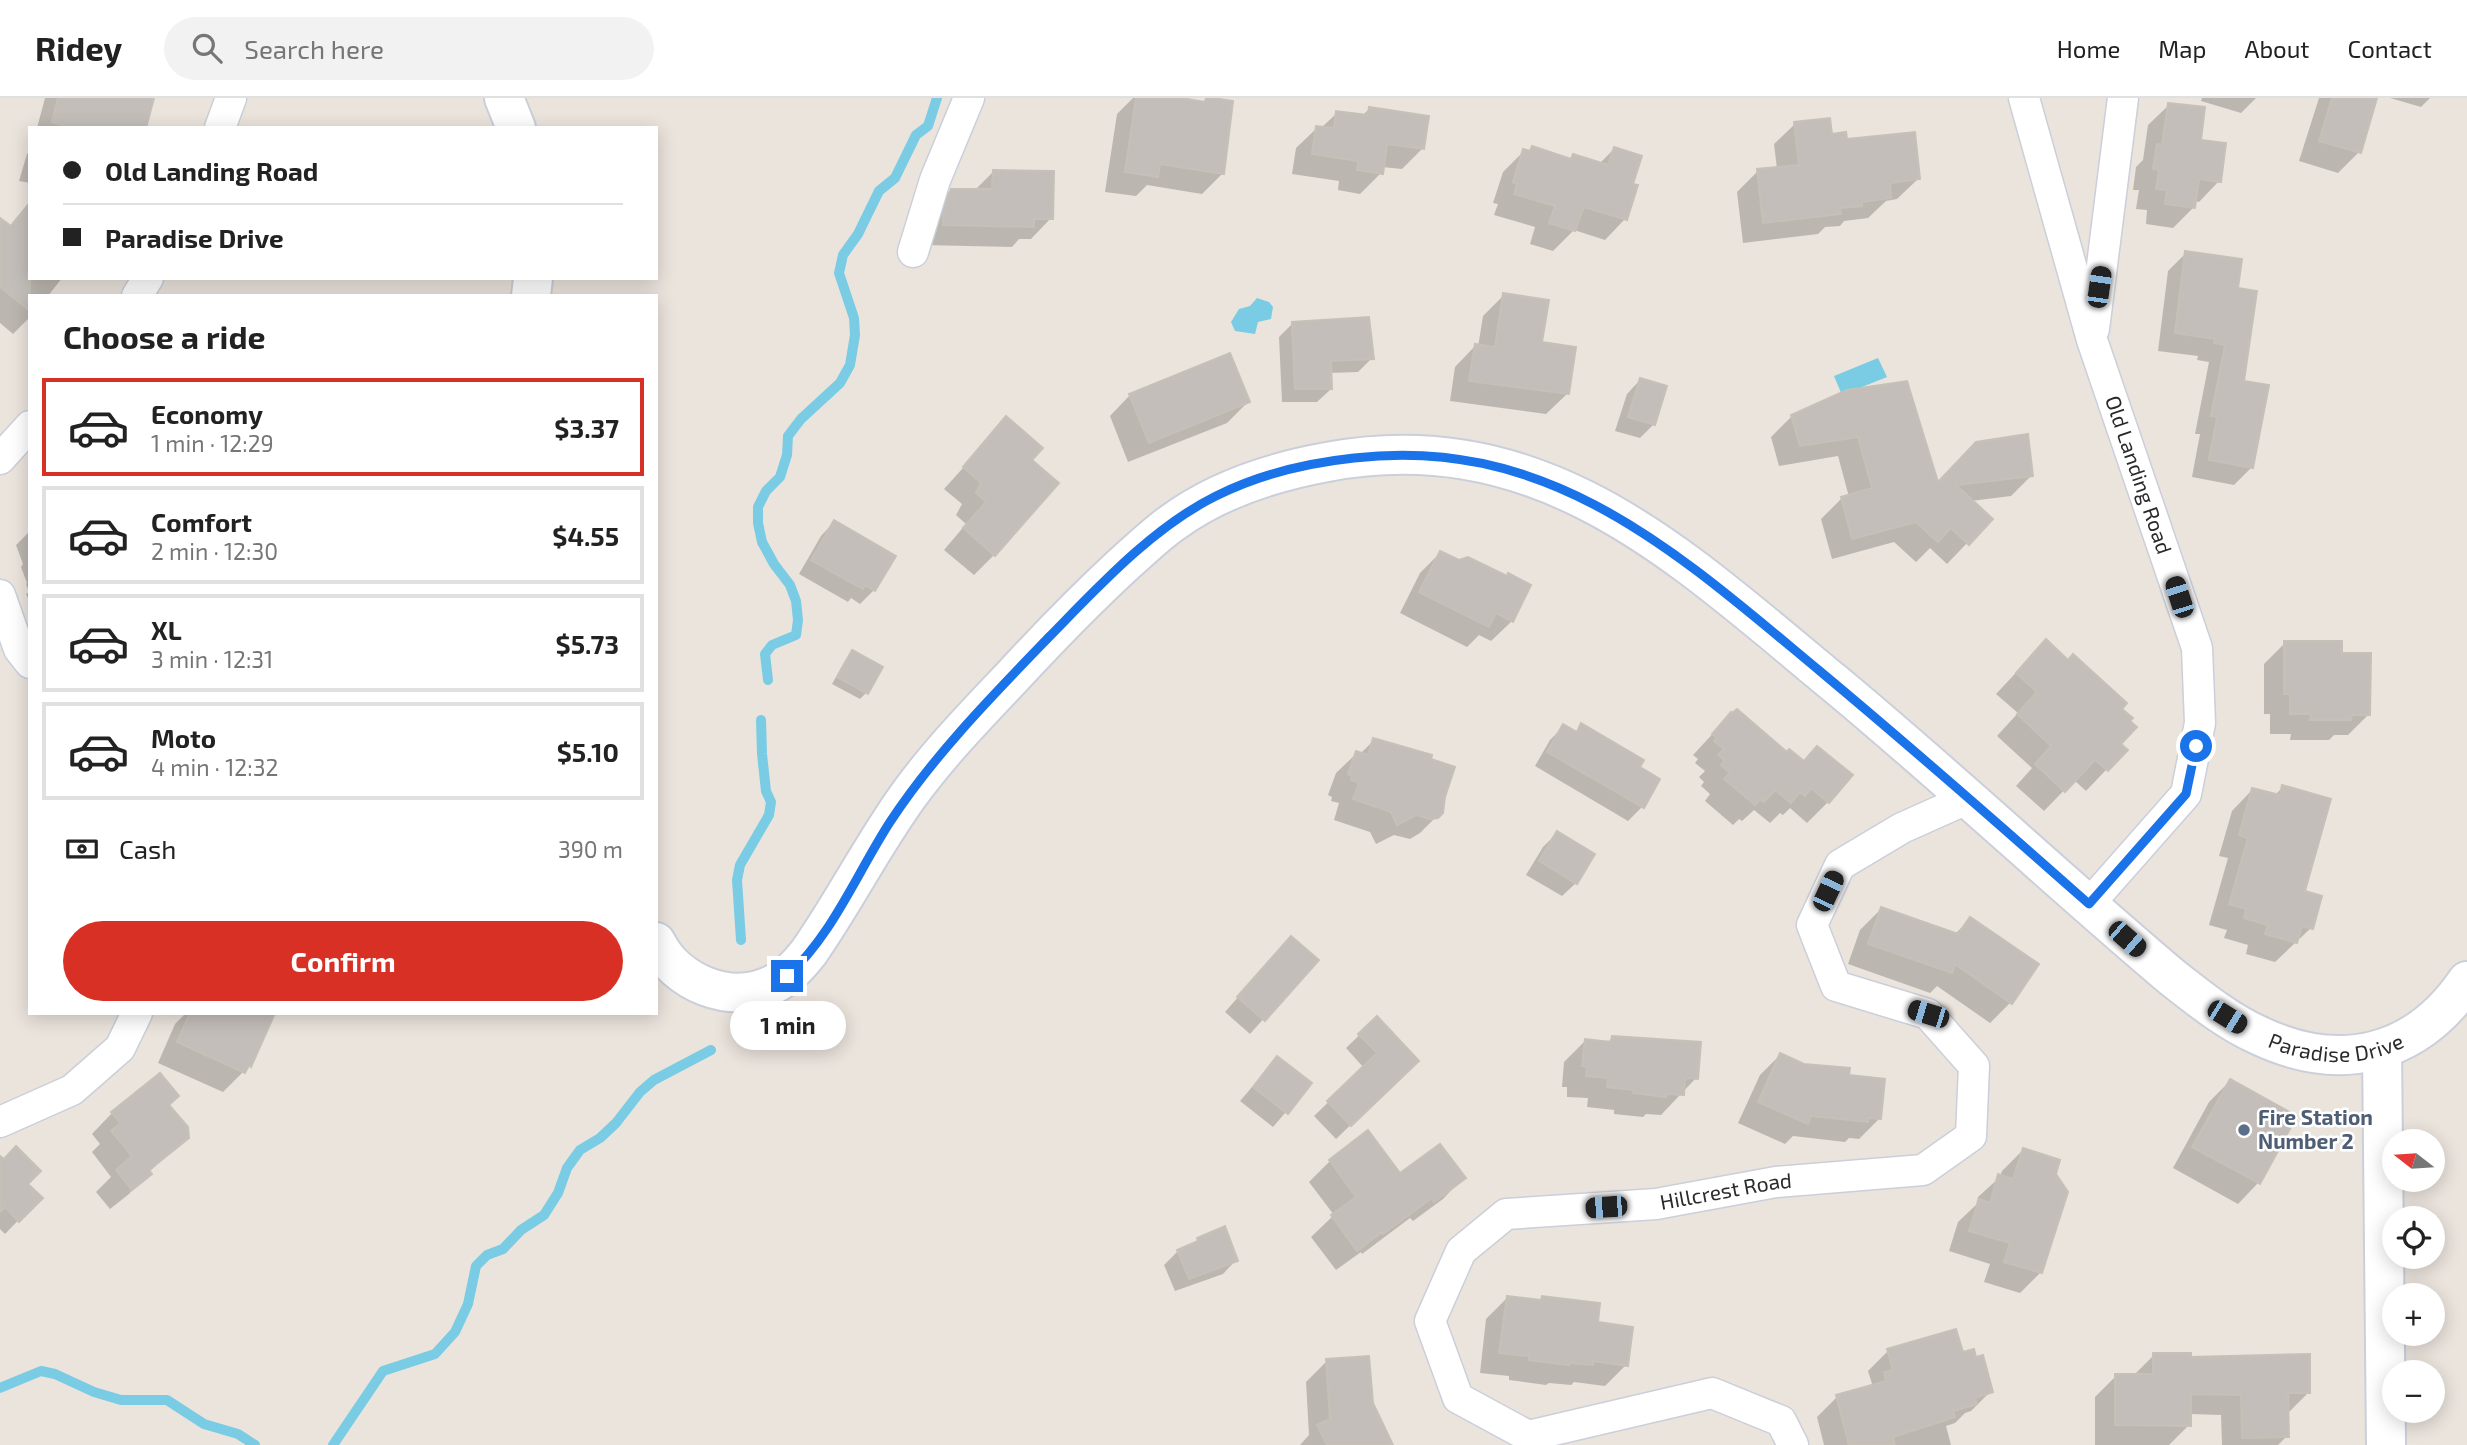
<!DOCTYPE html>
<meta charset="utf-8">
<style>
:root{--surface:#fff;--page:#f2f2f2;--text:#222;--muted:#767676;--line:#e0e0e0;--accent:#d93025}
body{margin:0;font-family:"Exo 2",sans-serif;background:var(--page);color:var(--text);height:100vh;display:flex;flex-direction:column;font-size:26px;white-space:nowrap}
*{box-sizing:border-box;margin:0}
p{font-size:23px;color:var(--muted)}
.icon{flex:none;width:38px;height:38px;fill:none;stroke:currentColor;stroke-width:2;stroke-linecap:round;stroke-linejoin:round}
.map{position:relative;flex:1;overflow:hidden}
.panel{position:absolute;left:28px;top:196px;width:630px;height:721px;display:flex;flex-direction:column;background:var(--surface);border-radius:0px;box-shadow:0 4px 18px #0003}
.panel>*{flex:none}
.banner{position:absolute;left:28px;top:28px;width:630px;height:154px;border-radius:0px;box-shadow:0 4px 18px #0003;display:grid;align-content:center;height:154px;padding:0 35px;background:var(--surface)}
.needle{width:46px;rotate:287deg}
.controls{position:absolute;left:2382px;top:1031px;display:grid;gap:14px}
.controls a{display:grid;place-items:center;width:63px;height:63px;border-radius:50%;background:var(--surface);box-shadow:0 4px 18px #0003;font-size:35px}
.end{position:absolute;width:32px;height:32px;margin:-16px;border:9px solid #1a73e8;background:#fff;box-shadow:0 0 0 4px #fff}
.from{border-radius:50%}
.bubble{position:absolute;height:49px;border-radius:24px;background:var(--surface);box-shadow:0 4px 18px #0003;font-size:23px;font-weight:700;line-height:49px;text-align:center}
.car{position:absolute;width:21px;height:42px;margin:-21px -10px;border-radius:9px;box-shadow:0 0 5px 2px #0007;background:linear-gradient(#222 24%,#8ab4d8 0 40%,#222 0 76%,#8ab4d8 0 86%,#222 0)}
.banner b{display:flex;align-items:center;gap:24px;height:66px;font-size:26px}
.banner b+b{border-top:2px solid var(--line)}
.banner i{width:18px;height:18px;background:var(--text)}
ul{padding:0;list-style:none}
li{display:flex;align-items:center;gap:21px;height:98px;margin:0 14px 10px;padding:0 21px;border:4px solid var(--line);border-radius:0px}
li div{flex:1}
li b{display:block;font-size:26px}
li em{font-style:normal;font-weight:700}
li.selected{border-color:var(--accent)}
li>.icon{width:63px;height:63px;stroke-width:1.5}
h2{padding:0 35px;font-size:32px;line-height:84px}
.pay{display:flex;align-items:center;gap:18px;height:77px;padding:0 35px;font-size:26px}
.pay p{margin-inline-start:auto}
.button{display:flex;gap:14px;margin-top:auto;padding:14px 35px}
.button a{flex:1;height:80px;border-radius:42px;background:var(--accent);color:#fff;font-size:28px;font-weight:700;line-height:80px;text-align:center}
header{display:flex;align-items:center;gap:42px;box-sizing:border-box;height:98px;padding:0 35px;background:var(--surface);border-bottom:2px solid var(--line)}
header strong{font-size:33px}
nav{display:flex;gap:38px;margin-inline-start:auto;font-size:24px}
.search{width:490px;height:63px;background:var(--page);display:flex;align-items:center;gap:18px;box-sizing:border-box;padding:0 24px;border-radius:38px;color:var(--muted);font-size:26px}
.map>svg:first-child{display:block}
</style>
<header>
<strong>Ridey</strong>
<div class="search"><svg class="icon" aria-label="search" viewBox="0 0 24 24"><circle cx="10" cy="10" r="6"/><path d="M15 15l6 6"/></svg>Search here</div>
<nav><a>Home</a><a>Map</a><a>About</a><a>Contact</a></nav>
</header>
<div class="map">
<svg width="2467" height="1347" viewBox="0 0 2467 1347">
<rect width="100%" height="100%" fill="#ebe4dd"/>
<!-- water -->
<g fill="#79cce4">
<polygon points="1257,200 1269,204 1273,209 1271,221 1258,224 1255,236 1235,233 1231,224 1239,211 1250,208"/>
<polygon points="1878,260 1887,279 1842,297 1834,278"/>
</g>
<!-- shadow -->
<g fill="#0003">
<polygon points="45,0 152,0 144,30 37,30"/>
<polygon points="1133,0 1169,0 1202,5 1207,1 1223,75 1202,96 1147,87 1136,98 1105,94 1117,16"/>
<polygon points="2202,0 2256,0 2241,15 2201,3"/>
<polygon points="2319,0 2376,0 2359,54 2338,75 2299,63"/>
<polygon points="2390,0 2430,0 2421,9"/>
<polygon points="2169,7 2199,43 2219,83 2199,104 2194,103 2194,109 2173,130 2146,126 2147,112 2136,111 2139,92 2133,92 2136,69 2143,62 2148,27"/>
<polygon points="1369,11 1422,51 1402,71 1382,69 1381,75 1360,96 1338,92 1339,83 1292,76 1296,50 1317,30 1321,30 1337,15 1362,18"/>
<polygon points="1795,26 1845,43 1918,81 1897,101 1886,103 1868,120 1844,123 1840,128 1825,129 1818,136 1743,145 1737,94 1758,73 1777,71 1774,46"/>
<polygon points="1532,50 1568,62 1573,58 1599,66 1614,51 1631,87 1625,121 1605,142 1574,132 1553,153 1530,146 1535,129 1494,117 1498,106 1493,105 1503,74 1524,53 1528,54"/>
<polygon points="30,53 30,85 19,83 27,56"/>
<polygon points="993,74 1051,120 1031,141 1019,141 1012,149 923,147 930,113 951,92 974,93"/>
<polygon points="30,103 30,180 62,180 48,198 30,198 30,219 13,236 0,225 0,122 9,129"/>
<polygon points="2186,155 2236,192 2242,284 2252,369 2234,387 2192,379 2200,336 2195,336 2209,264 2197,262 2198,258 2158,253 2168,173"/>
<polygon points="1504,197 1540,246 1567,296 1546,316 1450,303 1455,269 1475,248 1478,249 1483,218"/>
<polygon points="1293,225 1372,260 1358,274 1330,275 1331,291 1317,304 1282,304 1279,239"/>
<polygon points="1640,282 1654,326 1640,340 1615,333 1627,296"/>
<polygon points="1847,294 1937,387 2032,377 2011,398 1971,403 1990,421 1947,466 1930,450 1916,464 1894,444 1832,461 1821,421 1842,400 1849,399 1838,358 1779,368 1771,339 1792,318"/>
<polygon points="1130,297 1248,304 1227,325 1128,364 1110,318"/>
<polygon points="1007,321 1030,362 994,457 974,477 944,452 966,426 956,417 962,406 944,391"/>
<polygon points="834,424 874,492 860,506 851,500 848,504 799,476 821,438"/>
<polygon points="30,433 30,504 26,496 29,494 26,486 27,485 21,469 23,466 16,447"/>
<polygon points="1440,455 1459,464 1512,523 1491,543 1479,537 1467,549 1400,515 1420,475"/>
<polygon points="2285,545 2340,557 2368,617 2348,637 2334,637 2329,642 2290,642 2291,636 2270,636 2270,616 2264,616 2264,566"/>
<polygon points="853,555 866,595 860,601 832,586 846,561"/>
<polygon points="2026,564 2068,564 2120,611 2119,647 2125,652 2086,693 2074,682 2044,713 2016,688 2032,670 1997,638 2018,615 1996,596"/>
<polygon points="1731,616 1828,704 1807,725 1790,710 1783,717 1780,715 1770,725 1754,712 1742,723 1739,721 1733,727 1705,703 1710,696 1701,688 1704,684 1699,679 1705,673 1695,665 1698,661 1693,657"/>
<polygon points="1564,628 1575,634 1582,628 1637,669 1658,681 1642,709 1628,723 1535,668 1550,642"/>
<polygon points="1374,642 1441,714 1420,735 1410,741 1394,737 1376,746 1370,734 1334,722 1339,705 1331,703 1332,699 1328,697 1336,675 1357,655 1360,656"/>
<polygon points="2283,689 2311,830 2275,864 2246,856 2248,847 2224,840 2227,832 2209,827 2228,760 2219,758 2232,713 2252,692 2274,698"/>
<polygon points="1557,735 1576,785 1562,798 1526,777 1543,749"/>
<polygon points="1881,811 1955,836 1970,821 2011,904 1990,925 1937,888 1930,895 1848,866 1860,832"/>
<polygon points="1278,854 1316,862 1250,936 1225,914"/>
<polygon points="186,915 273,915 249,968 223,994 158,965 175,926"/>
<polygon points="1377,920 1417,963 1336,1041 1314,1018 1364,970 1346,950"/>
<polygon points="1612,940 1696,980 1661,1017 1646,1016 1643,1019 1614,1016 1614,1012 1587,1009 1588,1000 1567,999 1567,989 1562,989 1564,964 1585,943 1607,945"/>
<polygon points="1780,957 1804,968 1847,978 1880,1020 1859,1041 1849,1040 1845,1044 1793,1038 1785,1046 1738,1025 1760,977"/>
<polygon points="1277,960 1310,986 1273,1029 1240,1003"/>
<polygon points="2230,983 2295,1019 2258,1085 2238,1106 2173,1070 2209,1004"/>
<polygon points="167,1007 187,1039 149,1074 129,1096 110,1111 96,1094 111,1079 92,1054 100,1046 92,1036 112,1015"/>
<polygon points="2023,1052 2054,1077 2041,1174 2020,1195 1984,1184 1990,1166 1949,1153 1958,1124 1976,1107 1978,1099 2000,1079 2002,1073"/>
<polygon points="0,1063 40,1100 5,1136 0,1131"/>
<polygon points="1330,1063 1400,1078 1463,1080 1443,1101 1413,1123 1410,1120 1362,1156 1361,1154 1336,1172 1311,1139 1334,1117 1309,1084"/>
<polygon points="1198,1141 1236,1162 1223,1176 1175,1193 1164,1167 1178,1153 1192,1148"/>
<polygon points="1507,1200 1539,1204 1543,1200 1626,1267 1605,1288 1574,1284 1571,1287 1549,1285 1546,1287 1509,1282 1509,1278 1480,1275 1486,1221"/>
<polygon points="1888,1253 1962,1256 1991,1293 1971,1313 1965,1315 1955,1325 1946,1328 1951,1347 1824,1347 1817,1319 1837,1299 1873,1289 1868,1273"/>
<polygon points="2154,1257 2189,1261 2309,1294 2288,1315 2287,1338 2278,1347 2222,1347 2221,1317 2189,1316 2189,1327 2169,1347 2095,1347 2095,1299 2116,1278 2133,1278"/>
<polygon points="1327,1263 1371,1305 1391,1347 1300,1347 1309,1337 1306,1284"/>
</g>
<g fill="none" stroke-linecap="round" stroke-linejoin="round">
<!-- stream -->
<g stroke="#79cce4" stroke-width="10">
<polyline points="768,582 765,556 772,547 796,537 798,522 796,503 790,487 774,466 762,444 758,425 758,409 766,393 780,379 787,357 788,338 801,321 840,285 850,267 855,237 854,220 839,175 843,157 858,136 879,93 895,80 916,37 928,28 937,0"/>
<polyline points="741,842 737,782 740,767 769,717 771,704 766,693 762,656 761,622"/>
<polyline points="0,1290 41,1273 55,1276 94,1294 121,1302 167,1302 204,1326 238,1336 255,1347"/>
<polyline points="333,1347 383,1273 435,1256 455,1234 468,1206 476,1168 487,1157 503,1151 521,1132 544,1117 558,1095 567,1070 580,1052 600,1040 616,1025 640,994 654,982 711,952"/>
</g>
</g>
<!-- building -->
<g fill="#c3beba" stroke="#c6c0b7" stroke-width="2">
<polygon points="58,0 154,0 146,30 73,30 52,24"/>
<polygon points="1136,0 1181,0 1205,4 1206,0 1213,0 1233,3 1224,76 1160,66 1158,79 1125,74"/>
<polygon points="2332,0 2377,0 2361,55 2319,43"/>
<polygon points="2168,5 2205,9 2201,42 2226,45 2221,84 2199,81 2195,110 2165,106 2167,92 2156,91 2159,72 2153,71 2157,46 2162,47"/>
<polygon points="1369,9 1429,18 1424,51 1387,46 1383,76 1357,72 1358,63 1312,56 1316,28 1334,30 1336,13 1368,17"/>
<polygon points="1830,20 1832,36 1846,34 1847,41 1915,34 1920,81 1890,85 1891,100 1862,104 1862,108 1840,110 1841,116 1763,125 1757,71 1799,67 1794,24"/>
<polygon points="1532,48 1571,61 1573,56 1608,67 1614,49 1642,58 1633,86 1638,87 1627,122 1584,109 1575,133 1549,125 1555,108 1514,96 1517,86 1513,84 1523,51 1530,53"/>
<polygon points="993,72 1054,73 1053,121 1034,121 1034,129 943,127 943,117 951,91 992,91"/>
<polygon points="30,105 30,213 0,189 0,120 11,128"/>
<polygon points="2185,153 2242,161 2238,190 2257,193 2244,283 2269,287 2253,370 2209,362 2217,319 2211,318 2225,247 2214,245 2215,241 2175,235"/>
<polygon points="1503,195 1549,202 1542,244 1576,249 1569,296 1469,283 1475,246 1495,249"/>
<polygon points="1369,219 1374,261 1331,263 1332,291 1295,291 1292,224"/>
<polygon points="1230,255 1250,304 1149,345 1129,296"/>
<polygon points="1640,280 1667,288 1655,327 1628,319"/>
<polygon points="1907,283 1938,384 1976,344 2028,336 2033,378 1956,387 1993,421 1969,447 1951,430 1938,444 1916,424 1852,441 1841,399 1872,390 1858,339 1800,348 1791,317 1847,292"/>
<polygon points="1006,318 1043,350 1032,362 1059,385 995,458 963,430 986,404 976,395 981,385 963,369"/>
<polygon points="834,422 896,458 875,493 865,487 863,491 811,462"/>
<polygon points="1440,453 1459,462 1468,459 1507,478 1508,475 1531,487 1513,524 1496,515 1489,529 1419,494"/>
<polygon points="2046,541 2068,562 2073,556 2127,605 2122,611 2133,620 2130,623 2137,629 2121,646 2128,652 2108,673 2095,662 2065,694 2035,666 2051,648 2017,616 2037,594 2016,575"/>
<polygon points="2284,543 2342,543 2342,555 2371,555 2370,617 2352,617 2351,622 2310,622 2311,616 2290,616 2290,596 2284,596"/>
<polygon points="852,552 883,569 868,596 837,579"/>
<polygon points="1737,611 1787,654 1789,651 1804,663 1817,648 1853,677 1829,705 1811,690 1805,698 1800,694 1791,705 1775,692 1764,704 1761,701 1755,707 1724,681 1730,675 1721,667 1724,662 1718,657 1724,651 1714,643 1717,640 1712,636 1731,614 1732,615"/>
<polygon points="1581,625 1644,662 1640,669 1660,681 1644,710 1547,654 1563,626 1577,634"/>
<polygon points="1373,640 1432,657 1431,661 1455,669 1445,699 1443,715 1438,720 1430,721 1416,717 1397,727 1391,714 1353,701 1359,685 1351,682 1352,678 1348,676 1356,653 1368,657"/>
<polygon points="2282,687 2331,701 2305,793 2322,798 2313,831 2302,828 2297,845 2265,836 2268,827 2244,820 2246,811 2229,806 2248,740 2239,737 2252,690 2280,697"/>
<polygon points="1557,733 1595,756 1577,786 1539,763"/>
<polygon points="1881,809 1958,836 1970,819 2039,866 2012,906 1955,866 1952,875 1868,846"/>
<polygon points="1291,838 1319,862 1265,923 1237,899"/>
<polygon points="190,915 275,915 251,969 249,967 245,975 177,944"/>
<polygon points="1377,918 1419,963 1351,1028 1327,1003 1377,955 1358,936"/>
<polygon points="1612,938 1701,944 1698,981 1685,980 1684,997 1666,996 1666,999 1633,995 1634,992 1607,989 1608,980 1586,978 1587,969 1582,968 1585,941 1611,944"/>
<polygon points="1780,955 1804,966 1850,970 1849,977 1885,981 1881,1021 1868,1020 1868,1024 1811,1018 1808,1026 1758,1004"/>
<polygon points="1277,958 1312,985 1288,1016 1253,989"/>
<polygon points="160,975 179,998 169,1007 188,1029 189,1040 149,1072 152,1076 132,1092 116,1072 132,1058 111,1033 121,1025 111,1014"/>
<polygon points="2230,981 2297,1018 2260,1086 2192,1049"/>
<polygon points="1368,1032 1400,1075 1440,1046 1466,1080 1434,1104 1432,1100 1383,1136 1382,1134 1357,1153 1331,1117 1356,1099 1329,1062"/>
<polygon points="16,1048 41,1073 28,1086 43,1100 19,1124 5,1109 0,1114 0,1058 4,1061"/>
<polygon points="2023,1050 2060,1062 2056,1076 2068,1094 2042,1175 2004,1164 2010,1145 1969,1133 1979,1101 1990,1105 1998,1076 2013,1081"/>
<polygon points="1225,1128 1238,1163 1189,1181 1177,1152 1198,1143 1197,1140"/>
<polygon points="1507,1198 1541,1202 1542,1198 1600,1205 1598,1224 1633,1229 1628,1268 1593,1263 1593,1267 1569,1265 1569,1267 1529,1262 1529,1258 1499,1255"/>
<polygon points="1956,1231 1963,1254 1974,1251 1976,1259 1983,1257 1993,1294 1975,1300 1977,1306 1953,1313 1955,1319 1893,1339 1895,1347 1849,1347 1836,1297 1886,1283 1884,1274 1893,1272 1887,1251"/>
<polygon points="2153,1255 2191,1255 2191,1259 2310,1256 2310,1295 2288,1295 2289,1339 2242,1340 2241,1297 2191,1296 2191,1328 2115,1327 2115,1276 2153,1276"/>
<polygon points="1369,1258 1373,1305 1393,1347 1327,1347 1317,1327 1330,1321 1326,1261"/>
</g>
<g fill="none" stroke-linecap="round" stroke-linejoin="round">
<defs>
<g id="street">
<path id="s1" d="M2024 0 2092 242 2197 550 2200 625 2186 696 2089 806"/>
<polyline points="220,30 231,0"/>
<polyline points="913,154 935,82 969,0"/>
<polyline points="137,198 148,180"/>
<polyline points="2094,231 2123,0"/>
<polyline points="0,361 30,328"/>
<polyline points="0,497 19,551 30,565"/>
<polyline points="0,1024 72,992 120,950 137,915"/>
<path id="s2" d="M1793 1347 1781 1323 1712 1295 1528 1338 1458 1300 1430 1223 1461 1153 1506 1116 1656 1106 1776 1084 1923 1072 1971 1038 1974 968 1928 916 1836 888 1812 827 1840 767 1902 730 1969 700"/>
</g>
<g id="secondary">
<polyline points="504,0 516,30"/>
<polyline points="531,198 533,180"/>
<path id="s3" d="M656 844C676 885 730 907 772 887 787 880 799 867 809 854 844 804 872 748 908 698 939 655 977 616 1013 578 1049 539 1086 501 1125 465 1140 452 1155 437 1172 425 1218 391 1272 374 1327 364 1543 324 1680 458 1833 584 1949 680 2058 783 2173 880 2200 901 2227 923 2258 937 2340 976 2416 958 2467 883"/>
<polyline points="2382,951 2386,1347"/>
</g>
</defs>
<!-- street casing -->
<use href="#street" stroke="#cbcfda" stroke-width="33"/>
<!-- secondary casing -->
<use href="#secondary" stroke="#cbcfda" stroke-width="42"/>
<!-- street -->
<use href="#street" stroke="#fff" stroke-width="30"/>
<!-- secondary -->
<use href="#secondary" stroke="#fff" stroke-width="38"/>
</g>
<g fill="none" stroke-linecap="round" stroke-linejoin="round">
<!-- route -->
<path stroke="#1a73e8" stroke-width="9" d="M787 878C832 838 857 775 890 724 934 657 993 597 1049 539 1098 489 1153 429 1216 398 1258 377 1307 365 1354 360 1552 337 1680 457 1821 574 1912 650 2001 728 2089 806L2186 696 2196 648"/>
</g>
<!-- markers -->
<circle fill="#5c6f8a" stroke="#fff" stroke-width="2.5" cx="2244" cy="1032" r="7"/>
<g text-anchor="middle" stroke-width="5" stroke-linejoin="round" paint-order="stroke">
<!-- street labels -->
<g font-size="21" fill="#2a2a2a" stroke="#fff">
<text dy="7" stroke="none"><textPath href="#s1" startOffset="394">Old Landing Road</textPath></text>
<text dy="7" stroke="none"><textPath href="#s3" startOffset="2128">Paradise Drive</textPath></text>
<text dy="7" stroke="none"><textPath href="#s2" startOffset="808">Hillcrest Road</textPath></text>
</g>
<!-- service labels -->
<g font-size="21" font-weight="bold" fill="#4e5e75" stroke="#fff" text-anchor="start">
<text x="2258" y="1027">Fire Station<tspan x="2258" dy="24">Number 2</tspan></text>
</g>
</g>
</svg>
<div class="controls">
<a><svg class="needle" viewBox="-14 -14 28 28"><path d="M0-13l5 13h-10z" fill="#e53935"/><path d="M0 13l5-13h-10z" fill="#767676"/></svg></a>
<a><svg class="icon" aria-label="locate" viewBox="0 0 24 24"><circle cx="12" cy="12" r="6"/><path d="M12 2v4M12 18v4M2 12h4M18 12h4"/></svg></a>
<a>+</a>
<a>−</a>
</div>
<i class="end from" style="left:2196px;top:648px"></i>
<i class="end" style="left:787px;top:878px"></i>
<div class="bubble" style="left:730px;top:903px;width:116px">1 min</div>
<i class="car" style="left:2099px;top:189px;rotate:8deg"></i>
<i class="car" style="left:2179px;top:499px;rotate:342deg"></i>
<i class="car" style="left:1828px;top:793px;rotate:25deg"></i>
<i class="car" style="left:2127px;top:841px;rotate:131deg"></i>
<i class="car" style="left:1928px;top:916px;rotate:287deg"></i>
<i class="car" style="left:2227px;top:919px;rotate:122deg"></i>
<i class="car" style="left:1606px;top:1109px;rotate:266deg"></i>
<div class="banner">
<b><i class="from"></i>Old Landing Road</b>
<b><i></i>Paradise Drive</b>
</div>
<section class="panel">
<h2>Choose a ride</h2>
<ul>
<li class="selected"><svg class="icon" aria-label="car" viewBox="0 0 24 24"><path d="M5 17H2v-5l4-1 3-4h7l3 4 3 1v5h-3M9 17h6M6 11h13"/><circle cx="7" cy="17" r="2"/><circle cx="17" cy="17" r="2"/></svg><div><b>Economy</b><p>1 min · 12:29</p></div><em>$3.37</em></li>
<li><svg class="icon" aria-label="car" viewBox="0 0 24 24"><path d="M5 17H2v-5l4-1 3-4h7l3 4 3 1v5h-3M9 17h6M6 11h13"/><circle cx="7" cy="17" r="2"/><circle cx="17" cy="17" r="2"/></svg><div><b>Comfort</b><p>2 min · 12:30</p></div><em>$4.55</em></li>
<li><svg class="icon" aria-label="car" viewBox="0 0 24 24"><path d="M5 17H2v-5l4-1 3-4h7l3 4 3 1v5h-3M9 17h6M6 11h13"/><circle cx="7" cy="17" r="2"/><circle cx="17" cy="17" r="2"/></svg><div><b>XL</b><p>3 min · 12:31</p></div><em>$5.73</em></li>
<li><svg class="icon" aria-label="car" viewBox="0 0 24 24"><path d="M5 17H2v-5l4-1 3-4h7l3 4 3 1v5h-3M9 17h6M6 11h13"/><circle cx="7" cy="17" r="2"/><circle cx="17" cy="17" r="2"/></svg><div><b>Moto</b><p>4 min · 12:32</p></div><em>$5.10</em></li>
</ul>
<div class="pay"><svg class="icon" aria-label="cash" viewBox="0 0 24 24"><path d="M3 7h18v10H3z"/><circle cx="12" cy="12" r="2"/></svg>Cash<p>390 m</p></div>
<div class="button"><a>Confirm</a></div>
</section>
</div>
